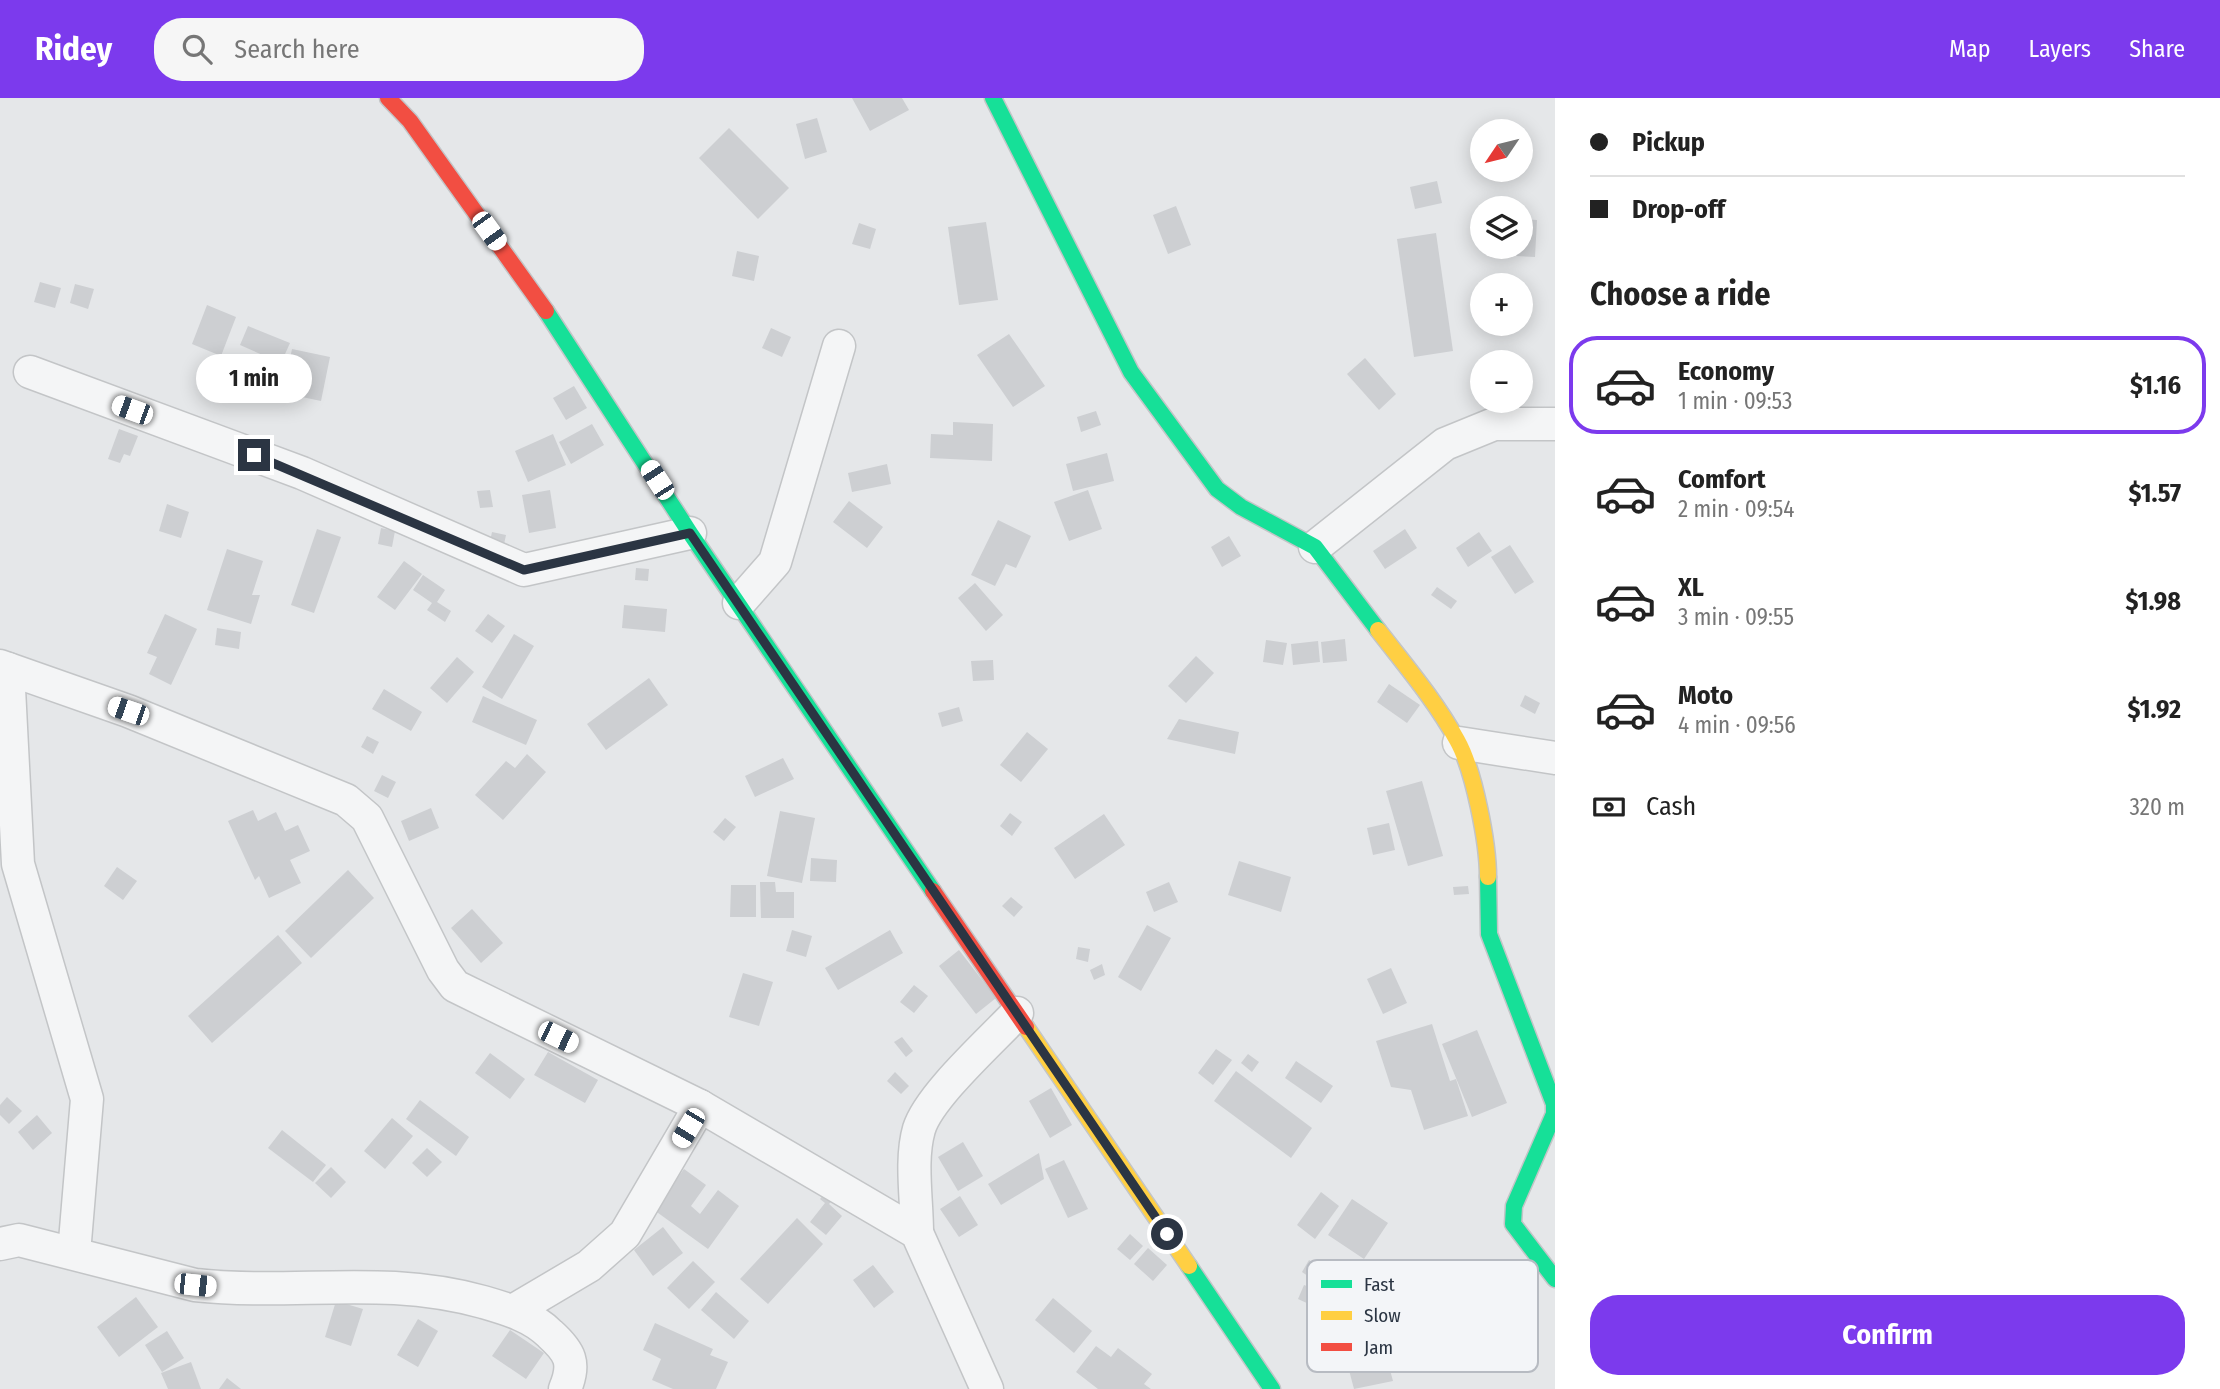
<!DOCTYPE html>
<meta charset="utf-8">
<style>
:root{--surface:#fff;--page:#f6f6f6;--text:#222;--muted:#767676;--line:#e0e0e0;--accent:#7c3aed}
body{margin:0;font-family:"Fira Sans Condensed",sans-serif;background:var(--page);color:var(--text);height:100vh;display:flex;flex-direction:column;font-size:26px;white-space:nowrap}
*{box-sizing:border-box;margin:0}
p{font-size:23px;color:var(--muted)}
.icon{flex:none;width:38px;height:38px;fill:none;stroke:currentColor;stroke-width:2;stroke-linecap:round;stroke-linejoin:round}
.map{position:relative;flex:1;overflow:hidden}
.side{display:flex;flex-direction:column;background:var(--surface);width:665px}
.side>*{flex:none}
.top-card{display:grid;align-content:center;height:154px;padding:0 35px;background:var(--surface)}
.needle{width:46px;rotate:235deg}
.controls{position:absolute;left:1470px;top:21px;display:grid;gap:14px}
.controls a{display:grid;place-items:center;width:63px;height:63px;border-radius:50%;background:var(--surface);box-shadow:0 4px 18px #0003;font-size:35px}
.end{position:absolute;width:32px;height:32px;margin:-16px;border:9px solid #2b3543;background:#fff;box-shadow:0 0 0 4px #fff}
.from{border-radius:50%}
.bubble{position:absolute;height:49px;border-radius:24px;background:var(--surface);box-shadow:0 4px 18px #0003;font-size:23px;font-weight:700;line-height:49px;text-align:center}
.car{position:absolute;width:21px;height:42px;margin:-21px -10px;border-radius:9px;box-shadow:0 0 5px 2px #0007;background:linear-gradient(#fff 24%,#345 0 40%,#fff 0 76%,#345 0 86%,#fff 0)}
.top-card b{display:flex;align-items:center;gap:24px;height:66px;font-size:26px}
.top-card b+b{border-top:2px solid var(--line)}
.top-card i{width:18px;height:18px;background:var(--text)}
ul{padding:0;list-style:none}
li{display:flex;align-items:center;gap:21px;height:98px;margin:0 14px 10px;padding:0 21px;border:4px solid transparent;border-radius:28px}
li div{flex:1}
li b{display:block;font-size:26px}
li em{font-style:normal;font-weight:700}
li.selected{border-color:var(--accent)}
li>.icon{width:63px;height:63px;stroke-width:1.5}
h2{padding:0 35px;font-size:32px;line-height:84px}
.pay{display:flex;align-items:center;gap:18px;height:77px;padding:0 35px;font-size:26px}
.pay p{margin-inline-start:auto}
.primary-button{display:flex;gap:14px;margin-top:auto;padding:14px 35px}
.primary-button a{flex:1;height:80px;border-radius:28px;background:var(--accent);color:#fff;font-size:28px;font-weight:700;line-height:80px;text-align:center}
header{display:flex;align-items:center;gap:42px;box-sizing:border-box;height:98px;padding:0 35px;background:var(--accent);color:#fff}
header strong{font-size:33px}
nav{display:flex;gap:38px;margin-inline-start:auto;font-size:24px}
.search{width:490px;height:63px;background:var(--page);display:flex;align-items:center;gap:18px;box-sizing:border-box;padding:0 24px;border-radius:28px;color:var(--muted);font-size:26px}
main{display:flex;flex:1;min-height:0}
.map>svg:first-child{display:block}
</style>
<header>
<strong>Ridey</strong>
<div class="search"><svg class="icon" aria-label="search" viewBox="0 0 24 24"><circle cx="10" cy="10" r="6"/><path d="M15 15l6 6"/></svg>Search here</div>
<nav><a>Map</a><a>Layers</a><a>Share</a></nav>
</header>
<main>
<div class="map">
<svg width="1555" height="1291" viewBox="0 0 1555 1291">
<rect width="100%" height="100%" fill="#e5e7e9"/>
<!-- building -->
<g fill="#cdcfd2">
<polygon points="852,0 902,0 909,12 870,33"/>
<polygon points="817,20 827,54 805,61 796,26"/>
<polygon points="729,30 789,90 758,121 699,60"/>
<polygon points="1437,83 1442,105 1415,111 1410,89"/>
<polygon points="1176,108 1191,147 1168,156 1153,117"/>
<polygon points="1521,121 1537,122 1535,159 1495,157 1495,149 1521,149"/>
<polygon points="986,124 998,202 959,207 948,129"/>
<polygon points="859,125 876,131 870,151 852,146"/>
<polygon points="1436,135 1453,253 1414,259 1397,141"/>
<polygon points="737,153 759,158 754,183 732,178"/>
<polygon points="40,184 61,190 55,210 34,204"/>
<polygon points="75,186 94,191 88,211 70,205"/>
<polygon points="207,207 236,219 221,258 192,246"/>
<polygon points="248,228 290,245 281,265 240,247"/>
<polygon points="771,230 791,239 782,259 762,250"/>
<polygon points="1009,236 1045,288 1013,309 977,257"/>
<polygon points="292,251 330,259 321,303 283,295"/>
<polygon points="1365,260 1396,296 1379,312 1347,276"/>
<polygon points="574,288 587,310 566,322 553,300"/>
<polygon points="1096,313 1101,327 1081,334 1077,319"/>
<polygon points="953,324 993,326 992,363 930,360 931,336 953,337"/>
<polygon points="592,326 604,347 571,366 559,344"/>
<polygon points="119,331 138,338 130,358 124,356 120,365 108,361"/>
<polygon points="553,336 566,367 528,384 515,353"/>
<polygon points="1107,355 1114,383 1073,393 1066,366"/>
<polygon points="887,366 891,386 852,394 848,375"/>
<polygon points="490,392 493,409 480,410 477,393"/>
<polygon points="550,392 556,430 529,435 522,397"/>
<polygon points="1088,392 1102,431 1069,443 1054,404"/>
<polygon points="849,403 883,429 867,450 833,424"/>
<polygon points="167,406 189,414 181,440 159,433"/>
<polygon points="998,422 1031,438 1016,470 1006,466 995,488 971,477"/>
<polygon points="381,430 395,433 392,449 378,446"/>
<polygon points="317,431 341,439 314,515 291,507"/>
<polygon points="1405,431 1417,450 1385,471 1373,453"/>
<polygon points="492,434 506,437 503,451 489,448"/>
<polygon points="1479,434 1492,453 1468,469 1456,450"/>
<polygon points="1229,438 1241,458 1222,469 1211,449"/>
<polygon points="1510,447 1534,484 1515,496 1491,459"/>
<polygon points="227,451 263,463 252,497 260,497 251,526 207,512"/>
<polygon points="404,463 422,476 395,512 377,499"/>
<polygon points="636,470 649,471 648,483 635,482"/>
<polygon points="423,477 445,492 437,504 451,513 445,524 427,512 432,505 413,492"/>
<polygon points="975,485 1003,517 986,533 958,500"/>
<polygon points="1437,489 1457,503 1451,511 1431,497"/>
<polygon points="624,507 667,511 665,534 622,530"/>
<polygon points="165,516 197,531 171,587 149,576 157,559 147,555"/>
<polygon points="488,516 505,528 492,545 475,533"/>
<polygon points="217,530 241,534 239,551 215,547"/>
<polygon points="514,536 534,548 502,601 482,589"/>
<polygon points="1345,541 1347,563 1323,565 1321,544"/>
<polygon points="1266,542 1287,545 1283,567 1263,564"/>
<polygon points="1318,543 1320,564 1293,567 1291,546"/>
<polygon points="1196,558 1214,575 1186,605 1168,588"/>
<polygon points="457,559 474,574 447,605 430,590"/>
<polygon points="993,562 994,582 973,583 971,563"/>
<polygon points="649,580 668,607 606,652 587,626"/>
<polygon points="1389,586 1420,607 1407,625 1377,604"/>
<polygon points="384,591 422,614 411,633 372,611"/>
<polygon points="1525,597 1540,605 1535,616 1520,608"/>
<polygon points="483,598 537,622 526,647 472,624"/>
<polygon points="959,609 963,623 942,629 938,615"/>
<polygon points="1179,621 1239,634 1235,656 1167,641"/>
<polygon points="1027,634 1048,651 1021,684 1000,667"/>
<polygon points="367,638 379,644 373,656 361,649"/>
<polygon points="527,656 546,674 503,722 475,697 506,663 515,670"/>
<polygon points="783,660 794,681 755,699 745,678"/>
<polygon points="382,677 396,684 388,700 374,693"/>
<polygon points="1422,683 1443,758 1408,768 1386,693"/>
<polygon points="431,710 439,730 409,743 401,723"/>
<polygon points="253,712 258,723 276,714 285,733 298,727 310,753 290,762 301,785 269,800 259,778 255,782 228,723"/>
<polygon points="780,713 815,720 802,785 767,778"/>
<polygon points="1010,715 1022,724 1012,738 1000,728"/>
<polygon points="1104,716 1125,747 1075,781 1054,750"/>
<polygon points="725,720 736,729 724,743 713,734"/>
<polygon points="1389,725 1395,752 1373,757 1367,730"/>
<polygon points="811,760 837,762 836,784 810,783"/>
<polygon points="1239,763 1291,779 1281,814 1228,797"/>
<polygon points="117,769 137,783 123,802 104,788"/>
<polygon points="348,772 374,800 311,860 285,833"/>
<polygon points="760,784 775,784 776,794 794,794 794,820 761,820"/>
<polygon points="1169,784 1178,804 1154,814 1146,794"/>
<polygon points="731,787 756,787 756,819 730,819"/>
<polygon points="1468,788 1469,796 1454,797 1453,789"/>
<polygon points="1011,799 1023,809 1014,819 1002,808"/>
<polygon points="472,811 503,845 481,865 451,830"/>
<polygon points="1147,827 1171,840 1141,893 1118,879"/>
<polygon points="792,832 812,838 806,859 786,853"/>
<polygon points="890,832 903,855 838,892 825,870"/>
<polygon points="278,837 302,865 212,945 188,918"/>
<polygon points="1078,849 1090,851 1088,864 1076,861"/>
<polygon points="959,852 996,900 976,916 939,868"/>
<polygon points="1102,866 1105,877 1094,882 1090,872"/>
<polygon points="1391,870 1407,905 1383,916 1367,881"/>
<polygon points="743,875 773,884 759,928 729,919"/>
<polygon points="914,887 928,898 914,915 900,904"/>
<polygon points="1432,926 1450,983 1456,981 1468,1018 1424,1032 1411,992 1391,989 1376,943"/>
<polygon points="1477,932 1507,1005 1472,1019 1442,946"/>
<polygon points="902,939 913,953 906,959 894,944"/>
<polygon points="1216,951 1232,962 1213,987 1198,975"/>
<polygon points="548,954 598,982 585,1005 534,977"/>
<polygon points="490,955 525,981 510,1001 475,975"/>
<polygon points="1248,956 1259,964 1252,974 1241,965"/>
<polygon points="1296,963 1333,988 1321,1005 1285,980"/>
<polygon points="1236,973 1312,1030 1291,1060 1214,1003"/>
<polygon points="895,974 909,988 901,996 887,983"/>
<polygon points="1051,990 1072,1027 1050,1040 1029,1003"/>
<polygon points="7,999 22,1013 9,1026 0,1017 0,1007"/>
<polygon points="420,1002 469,1039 456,1058 406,1021"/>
<polygon points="37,1017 52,1035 33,1052 18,1034"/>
<polygon points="392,1020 413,1038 385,1071 364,1053"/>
<polygon points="282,1032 326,1067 313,1084 268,1050"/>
<polygon points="963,1044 983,1078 958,1093 938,1059"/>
<polygon points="427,1050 442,1064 427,1079 412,1065"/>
<polygon points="1039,1055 1044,1081 1001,1107 988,1086"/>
<polygon points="1064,1062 1088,1111 1068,1120 1045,1071"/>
<polygon points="331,1069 346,1084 331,1100 315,1085"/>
<polygon points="684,1071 706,1087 691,1108 700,1116 718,1092 739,1108 708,1151 654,1112"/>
<polygon points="1321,1094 1339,1108 1315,1141 1297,1127"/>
<polygon points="825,1095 833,1101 829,1106 842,1118 826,1137 810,1124 825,1105 820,1101"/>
<polygon points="960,1098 978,1127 959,1139 940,1111"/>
<polygon points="1352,1101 1388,1125 1364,1161 1328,1137"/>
<polygon points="797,1120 823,1146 768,1206 740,1181"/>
<polygon points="663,1129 683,1155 653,1178 634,1152"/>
<polygon points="1130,1136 1143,1148 1130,1162 1117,1151"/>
<polygon points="1148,1150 1167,1167 1153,1183 1134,1166"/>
<polygon points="1309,1162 1326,1173 1318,1185 1302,1174"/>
<polygon points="693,1163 715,1184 689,1211 667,1190"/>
<polygon points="873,1167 894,1194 874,1210 853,1182"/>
<polygon points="1304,1187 1318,1192 1311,1207 1298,1201"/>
<polygon points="716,1194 749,1223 734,1241 701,1212"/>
<polygon points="136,1199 158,1229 119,1259 97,1229"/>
<polygon points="1053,1200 1092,1233 1074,1255 1035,1222"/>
<polygon points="336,1203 363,1211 351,1248 325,1239"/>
<polygon points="418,1221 438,1233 418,1269 397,1257"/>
<polygon points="655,1225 713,1251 710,1257 728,1264 716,1291 673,1291 652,1282 661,1261 643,1252"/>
<polygon points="510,1232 544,1255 526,1281 492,1258"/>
<polygon points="167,1233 184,1260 162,1274 145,1247"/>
<polygon points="1383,1246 1393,1283 1354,1291 1345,1257"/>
<polygon points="1096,1248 1111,1259 1118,1250 1152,1276 1144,1286 1151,1291 1098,1291 1076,1274"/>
<polygon points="191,1264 201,1291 168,1291 161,1275"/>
<polygon points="227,1280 241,1291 219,1291"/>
</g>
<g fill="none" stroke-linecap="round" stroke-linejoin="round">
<defs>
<g id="street">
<polyline points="30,274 302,375 524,472 690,435"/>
<polyline points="1315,449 1445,346 1494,326 1555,326"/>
<polyline points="739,505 775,464 839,248"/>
<polyline points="0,568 128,613 346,702 367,720 443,872 455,888 700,1008 917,1135 987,1291"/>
<polyline points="8,571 18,766 87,1001 74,1155"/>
<polyline points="1459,645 1555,660"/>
<path d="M917 1135C917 1102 910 1062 919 1031 929 998 992 942 1017 915"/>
<path d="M0 1146 19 1142 195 1187C295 1198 382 1176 483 1204 507 1211 532 1218 550 1236 570 1254 576 1265 565 1291"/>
<polyline points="513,1213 589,1168 625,1136 700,1008"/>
</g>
<g id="fast">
<polyline points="993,0 1131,274 1217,391 1241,409 1315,449 1378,532"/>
<polyline points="546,213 690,435 933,793"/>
<polyline points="1488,779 1489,836 1554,1006 1554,1016 1514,1108 1513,1126 1555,1181"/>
<polyline points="1189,1168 1272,1291"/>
</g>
<g id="slow">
<path d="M1378 532C1405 567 1435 602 1457 642 1474 672 1488 745 1488 779"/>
<polyline points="1026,929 1189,1168"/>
</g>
<g id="jam">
<polyline points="388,0 410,23 546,213"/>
<polyline points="933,793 1026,929"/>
</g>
</defs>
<!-- street casing -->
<use href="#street" stroke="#c3c5c7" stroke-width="35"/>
<!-- fast casing -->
<use href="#fast" stroke="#c3c5c7" stroke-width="19"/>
<!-- slow casing -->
<use href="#slow" stroke="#c3c5c7" stroke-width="19"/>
<!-- jam casing -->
<use href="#jam" stroke="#c3c5c7" stroke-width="19"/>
<!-- street -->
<use href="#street" stroke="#f4f5f6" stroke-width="32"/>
<!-- fast -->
<use href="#fast" stroke="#16e098" stroke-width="16"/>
<!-- slow -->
<use href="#slow" stroke="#ffcf43" stroke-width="16"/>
<!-- jam -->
<use href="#jam" stroke="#f24e42" stroke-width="16"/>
</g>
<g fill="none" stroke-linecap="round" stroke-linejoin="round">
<!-- route -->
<polyline stroke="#2b3543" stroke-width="9" points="254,357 524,472 690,435 1167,1136"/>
</g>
<!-- legend -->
<rect x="1307" y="1162" width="231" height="112" rx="10" fill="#f3f5f8" stroke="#b7bbc2" stroke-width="2"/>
<rect x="1321" y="1182" width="31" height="8" fill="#16e098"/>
<rect x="1321" y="1213" width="31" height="9" fill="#ffcf43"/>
<rect x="1321" y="1245" width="31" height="8" fill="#f24e42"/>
<g font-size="19" fill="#2b3543">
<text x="1364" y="1193">Fast</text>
<text x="1364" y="1224">Slow</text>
<text x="1364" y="1256">Jam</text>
</g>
</svg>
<div class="controls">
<a><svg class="needle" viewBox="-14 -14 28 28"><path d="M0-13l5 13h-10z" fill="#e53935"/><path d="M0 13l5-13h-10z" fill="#767676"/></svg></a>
<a><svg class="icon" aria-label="layers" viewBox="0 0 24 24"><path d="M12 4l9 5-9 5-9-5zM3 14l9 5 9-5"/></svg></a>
<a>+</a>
<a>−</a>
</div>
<i class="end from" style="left:1167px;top:1136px"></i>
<i class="end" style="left:254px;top:357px"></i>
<div class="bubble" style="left:196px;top:256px;width:116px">1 min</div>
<i class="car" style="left:489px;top:133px;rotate:144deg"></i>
<i class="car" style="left:132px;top:312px;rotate:290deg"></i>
<i class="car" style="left:657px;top:382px;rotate:327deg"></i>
<i class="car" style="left:128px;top:613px;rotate:289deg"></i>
<i class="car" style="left:558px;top:939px;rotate:116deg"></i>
<i class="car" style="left:688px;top:1030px;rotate:211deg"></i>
<i class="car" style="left:195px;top:1187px;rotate:96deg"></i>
</div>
<section class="side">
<div class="top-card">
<b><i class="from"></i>Pickup</b>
<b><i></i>Drop-off</b>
</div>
<h2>Choose a ride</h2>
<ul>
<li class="selected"><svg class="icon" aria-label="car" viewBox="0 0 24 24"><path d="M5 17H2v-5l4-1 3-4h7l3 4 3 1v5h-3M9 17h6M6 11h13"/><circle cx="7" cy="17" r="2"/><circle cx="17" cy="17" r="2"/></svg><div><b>Economy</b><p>1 min · 09:53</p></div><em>$1.16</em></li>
<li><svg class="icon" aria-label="car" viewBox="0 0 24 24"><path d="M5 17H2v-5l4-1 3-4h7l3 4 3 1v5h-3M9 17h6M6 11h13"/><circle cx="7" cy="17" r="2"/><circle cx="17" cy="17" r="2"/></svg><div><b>Comfort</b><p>2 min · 09:54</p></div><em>$1.57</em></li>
<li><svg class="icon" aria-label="car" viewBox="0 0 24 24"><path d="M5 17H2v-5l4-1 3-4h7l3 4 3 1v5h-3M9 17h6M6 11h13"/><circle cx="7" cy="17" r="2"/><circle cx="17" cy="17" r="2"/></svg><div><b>XL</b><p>3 min · 09:55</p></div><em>$1.98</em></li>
<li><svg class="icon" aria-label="car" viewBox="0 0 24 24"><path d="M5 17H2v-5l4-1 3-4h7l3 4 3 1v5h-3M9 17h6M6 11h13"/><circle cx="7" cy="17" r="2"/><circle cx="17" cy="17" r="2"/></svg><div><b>Moto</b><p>4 min · 09:56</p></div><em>$1.92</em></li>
</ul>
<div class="pay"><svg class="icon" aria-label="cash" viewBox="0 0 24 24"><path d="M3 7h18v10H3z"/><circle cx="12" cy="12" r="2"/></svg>Cash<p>320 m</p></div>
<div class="primary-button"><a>Confirm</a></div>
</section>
</main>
